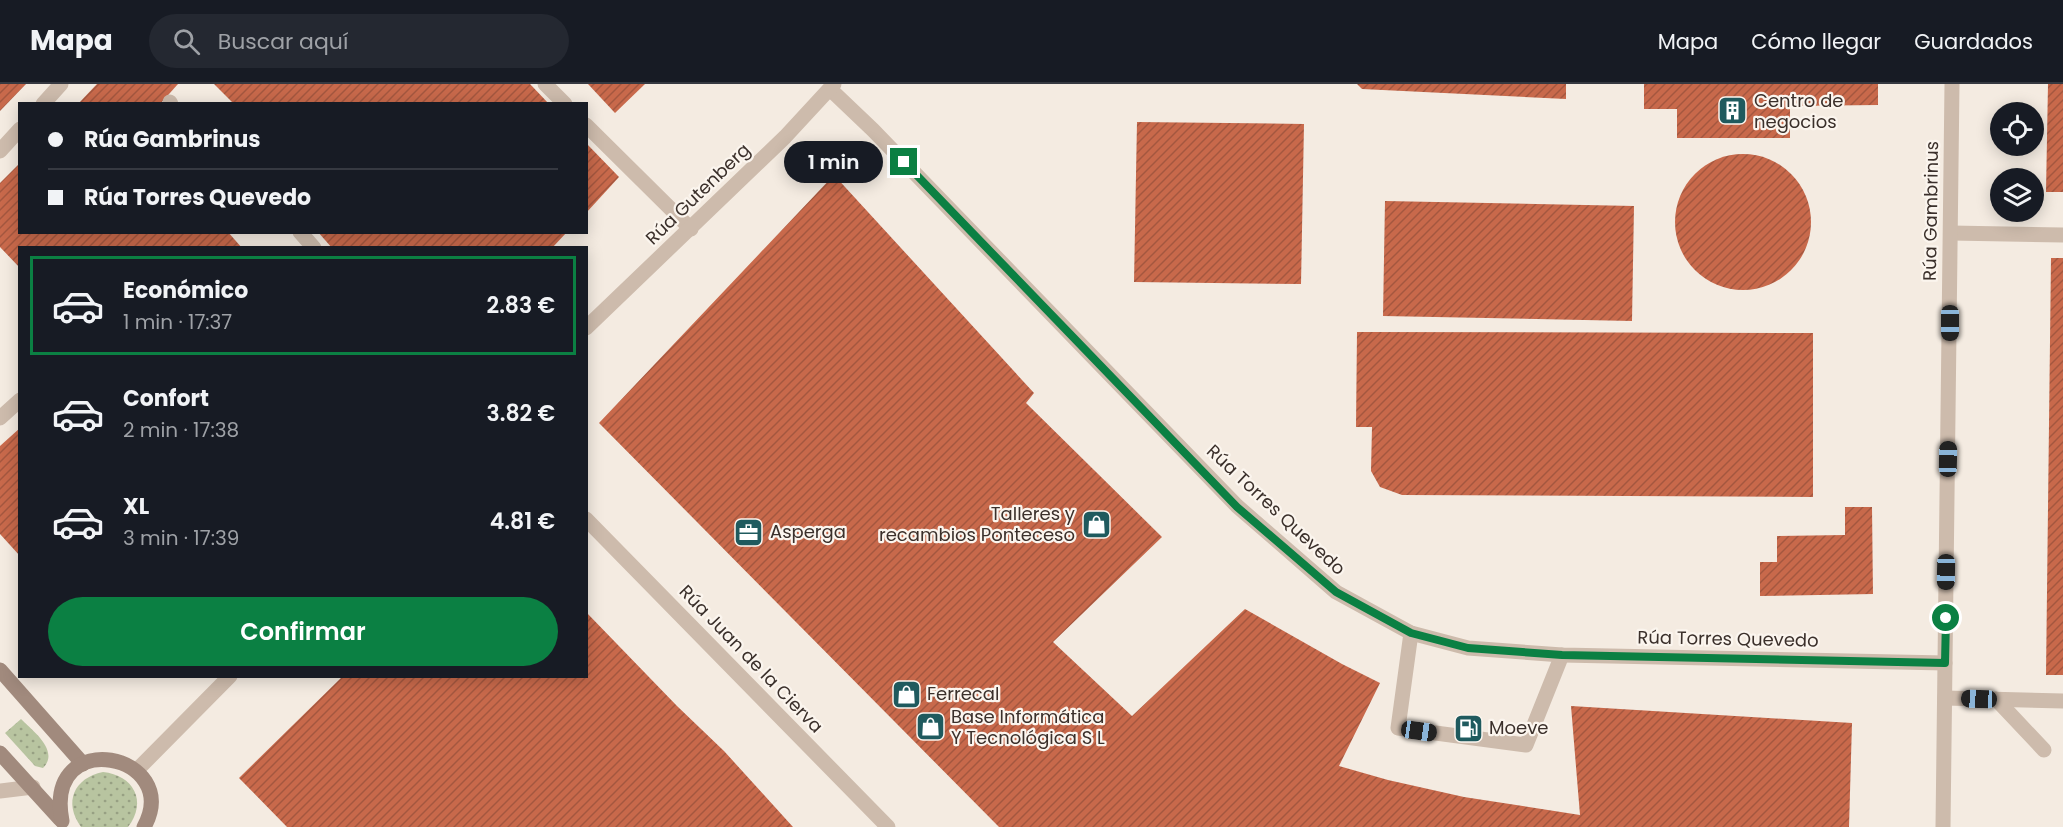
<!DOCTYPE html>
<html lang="es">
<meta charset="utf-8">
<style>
:root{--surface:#171b24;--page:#242831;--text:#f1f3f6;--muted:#9ea1a6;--line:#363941;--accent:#0b8043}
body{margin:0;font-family:Poppins,sans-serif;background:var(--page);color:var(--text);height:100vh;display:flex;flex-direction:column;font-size:22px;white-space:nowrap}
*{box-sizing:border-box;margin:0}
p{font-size:20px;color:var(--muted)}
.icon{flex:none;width:33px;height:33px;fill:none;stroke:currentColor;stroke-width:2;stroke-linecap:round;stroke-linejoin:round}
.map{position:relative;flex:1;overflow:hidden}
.side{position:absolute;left:18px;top:162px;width:570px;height:432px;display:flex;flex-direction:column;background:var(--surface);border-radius:0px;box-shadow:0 3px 15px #0003}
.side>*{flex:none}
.hud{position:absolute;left:18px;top:18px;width:570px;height:132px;border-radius:0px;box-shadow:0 3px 15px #0003;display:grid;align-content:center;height:132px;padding:0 30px;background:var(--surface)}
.controls{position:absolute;left:1990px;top:18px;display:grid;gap:12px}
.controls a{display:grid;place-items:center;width:54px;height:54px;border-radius:50%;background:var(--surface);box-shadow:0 3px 15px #0003;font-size:30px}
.end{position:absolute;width:27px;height:27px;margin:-14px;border:8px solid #0b8043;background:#fff;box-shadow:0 0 0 3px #fff}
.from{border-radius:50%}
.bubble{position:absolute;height:42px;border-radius:21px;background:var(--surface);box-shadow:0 3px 15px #0003;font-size:20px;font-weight:600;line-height:42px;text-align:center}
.car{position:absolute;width:18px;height:36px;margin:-18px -9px;border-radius:8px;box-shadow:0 0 4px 2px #0007;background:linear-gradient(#222 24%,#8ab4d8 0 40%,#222 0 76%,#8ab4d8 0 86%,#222 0)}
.hud b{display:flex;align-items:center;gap:21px;height:57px;font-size:22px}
.hud b+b{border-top:2px solid var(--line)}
.hud i{width:15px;height:15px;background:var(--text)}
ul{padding:10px 0 0;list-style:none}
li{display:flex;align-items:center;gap:18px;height:99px;margin:0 12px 9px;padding:0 18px;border:3px solid transparent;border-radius:0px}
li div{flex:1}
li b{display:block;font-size:22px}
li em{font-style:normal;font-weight:600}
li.active{border-color:var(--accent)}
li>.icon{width:54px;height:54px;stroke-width:1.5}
.action{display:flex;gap:12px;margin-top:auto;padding:12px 30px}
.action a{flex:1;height:69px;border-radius:36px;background:var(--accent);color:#fff;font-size:24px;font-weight:600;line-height:69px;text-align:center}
header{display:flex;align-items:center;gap:36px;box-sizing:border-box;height:84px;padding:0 30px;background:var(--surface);border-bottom:2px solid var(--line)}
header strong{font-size:28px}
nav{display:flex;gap:33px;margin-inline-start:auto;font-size:21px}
.search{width:420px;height:54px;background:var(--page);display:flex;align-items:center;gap:15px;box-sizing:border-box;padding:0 21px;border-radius:33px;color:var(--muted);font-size:22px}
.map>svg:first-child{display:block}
</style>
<header>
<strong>Mapa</strong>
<div class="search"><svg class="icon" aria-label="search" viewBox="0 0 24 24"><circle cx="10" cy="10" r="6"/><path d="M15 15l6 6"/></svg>Buscar aquí</div>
<nav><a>Mapa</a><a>Cómo llegar</a><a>Guardados</a></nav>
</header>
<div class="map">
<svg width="2063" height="743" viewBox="0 0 2063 743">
<defs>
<pattern id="grass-dots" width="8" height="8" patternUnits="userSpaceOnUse" patternTransform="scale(1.5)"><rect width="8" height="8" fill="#b8c4a0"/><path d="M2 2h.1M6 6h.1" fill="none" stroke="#97a083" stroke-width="1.8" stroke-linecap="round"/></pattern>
<pattern id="building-hatch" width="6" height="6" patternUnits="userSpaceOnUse" patternTransform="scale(1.5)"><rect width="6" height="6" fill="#c8694b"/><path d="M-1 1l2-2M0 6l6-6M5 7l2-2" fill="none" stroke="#a4573f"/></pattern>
</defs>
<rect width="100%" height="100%" fill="#f4ebe1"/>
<!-- grass -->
<g fill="url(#grass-dots)">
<path d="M21 635C33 647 60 667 43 684L35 682 5 649Z"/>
<path d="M103 688C133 691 148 717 128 743H81C63 718 74 694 103 688Z"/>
</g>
<!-- building -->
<g fill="url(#building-hatch)">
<polygon points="0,0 26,0 0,27"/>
<polygon points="97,0 178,0 160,20 78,20"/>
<polygon points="214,0 530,0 549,20 234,20"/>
<polygon points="588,0 645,0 615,29"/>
<polygon points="1357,0 1566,0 1566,15 1362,5"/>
<polygon points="1644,0 1878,0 1878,21 1790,22 1790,54 1677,54 1677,25 1644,25"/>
<polygon points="2048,0 2063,0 2063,108 2046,108"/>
<polygon points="1137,38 1304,40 1301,200 1134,198"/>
<polygon points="586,59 619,93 586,129"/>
<circle cx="1743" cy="138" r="68"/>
<polygon points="20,79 20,148 228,148 242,164 20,164 20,184 0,163 0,99"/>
<polygon points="834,91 1034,309 1026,319 1162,453 1053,558 1132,632 1245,525 1342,580 1380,599 1339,682 1388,696 1464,713 1580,731 1571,622 1852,639 1849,743 999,743 599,339"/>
<polygon points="1385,117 1634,122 1632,237 1383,232"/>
<polygon points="318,148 567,148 552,164 332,164"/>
<polygon points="2051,174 2063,174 2063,591 2046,591"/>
<polygon points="1357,248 1813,249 1813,413 1402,411 1380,403 1371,387 1372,343 1356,343"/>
<polygon points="20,344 20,472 0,450 0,362"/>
<polygon points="1845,423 1872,423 1873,510 1760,512 1760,478 1777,478 1777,452 1845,451"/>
<polygon points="586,528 677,622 724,667 793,743 287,743 239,694 343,592 586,592"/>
</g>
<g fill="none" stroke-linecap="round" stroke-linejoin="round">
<!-- lane -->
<g stroke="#cdbbac" stroke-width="15">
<polyline points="545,0 565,20"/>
<polyline points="170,18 171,20"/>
<polyline points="43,20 61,0"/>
<polyline points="586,41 691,145"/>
<polyline points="0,67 20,45"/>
<polyline points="300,148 314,164"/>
<polyline points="1951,149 2063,151"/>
<polyline points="0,334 20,316"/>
<polyline points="1411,549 1398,644 1526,661 1562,571"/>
<polyline points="1945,614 2063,617"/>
<polyline points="1996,615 2044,666"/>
<polyline points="0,707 33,703"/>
</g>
<!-- street -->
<g stroke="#cdbbac" stroke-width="15">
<polyline points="830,5 873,46 1237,422 1336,508 1411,549 1468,564 1562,571 1945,579"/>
<polyline points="586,244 785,53 834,0"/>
<polyline points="586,435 888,743"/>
<polyline points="136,687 230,592"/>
<polyline points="1943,743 1952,0"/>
</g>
<!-- secondary -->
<g stroke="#a18a7d" stroke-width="15">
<polyline points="0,586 83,680"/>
<polyline points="0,669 60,735"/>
<path d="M62 737C43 640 184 670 144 743"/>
</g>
</g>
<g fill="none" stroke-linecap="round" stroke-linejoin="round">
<!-- route -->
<polyline stroke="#0b8043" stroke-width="8" points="904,78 1237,423 1336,508 1411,549 1468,564 1562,571 1945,579 1946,534"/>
</g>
<!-- icons -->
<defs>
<symbol id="building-square" viewBox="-11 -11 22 22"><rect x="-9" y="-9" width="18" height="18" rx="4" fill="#1f5a5e" stroke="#fbf5ee"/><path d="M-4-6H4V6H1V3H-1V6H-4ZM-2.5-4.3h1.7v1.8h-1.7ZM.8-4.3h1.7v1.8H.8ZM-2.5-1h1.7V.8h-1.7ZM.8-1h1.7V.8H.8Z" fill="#fff"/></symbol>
<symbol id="shop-square" viewBox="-11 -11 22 22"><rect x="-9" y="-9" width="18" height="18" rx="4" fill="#1f5a5e" stroke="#fbf5ee"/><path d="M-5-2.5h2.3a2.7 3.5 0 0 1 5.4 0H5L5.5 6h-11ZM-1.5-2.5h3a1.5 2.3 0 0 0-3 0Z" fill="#fff"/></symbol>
<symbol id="office-square" viewBox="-11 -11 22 22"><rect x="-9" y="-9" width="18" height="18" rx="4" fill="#1f5a5e" stroke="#fbf5ee"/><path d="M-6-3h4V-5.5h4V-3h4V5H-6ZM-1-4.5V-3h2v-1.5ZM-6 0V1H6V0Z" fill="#fff"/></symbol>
<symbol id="fuel-square" viewBox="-11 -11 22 22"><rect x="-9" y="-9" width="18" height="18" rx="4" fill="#1f5a5e" stroke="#fbf5ee"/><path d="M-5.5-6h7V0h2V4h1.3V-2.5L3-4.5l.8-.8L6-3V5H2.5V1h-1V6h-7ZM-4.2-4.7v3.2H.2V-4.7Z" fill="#fff"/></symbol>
</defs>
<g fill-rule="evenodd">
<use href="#building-square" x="1716" y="10" width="33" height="33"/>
<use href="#shop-square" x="1080" y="424" width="33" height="33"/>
<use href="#office-square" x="732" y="432" width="33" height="33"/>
<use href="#shop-square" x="890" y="594" width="33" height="33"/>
<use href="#shop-square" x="914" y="626" width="33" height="33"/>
<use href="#fuel-square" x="1452" y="628" width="33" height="33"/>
</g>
<g text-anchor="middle" stroke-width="4.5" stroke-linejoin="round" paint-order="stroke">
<!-- poi labels -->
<g font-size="18" fill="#3b302b" stroke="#fbf5ee" text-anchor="start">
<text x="1754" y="23">Centro de<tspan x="1754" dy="21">negocios</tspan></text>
<text x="1075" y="436" text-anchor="end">Talleres y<tspan x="1075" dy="21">recambios Ponteceso</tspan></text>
<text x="770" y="454">Asperga</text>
<text x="927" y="616">Ferrecal</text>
<text x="951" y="639">Base Informática<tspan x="951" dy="21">Y Tecnológica S L</tspan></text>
<text x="1489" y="650">Moeve</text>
</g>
<!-- street labels -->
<g font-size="18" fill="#3b302b" stroke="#fbf5ee">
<text transform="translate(698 110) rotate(-44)" y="6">Rúa Gutenberg</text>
<text transform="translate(1931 127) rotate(-89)" y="6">Rúa Gambrinus</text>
<text transform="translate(1276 426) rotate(43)" y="6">Rúa Torres Quevedo</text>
<text transform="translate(1728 555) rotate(1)" y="6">Rúa Torres Quevedo</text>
<text transform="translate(751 575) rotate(46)" y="6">Rúa Juan de la Cierva</text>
</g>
</g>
</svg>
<div class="controls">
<a><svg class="icon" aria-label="locate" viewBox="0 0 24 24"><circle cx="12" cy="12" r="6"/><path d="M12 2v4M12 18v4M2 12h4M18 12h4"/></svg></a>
<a><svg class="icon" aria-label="layers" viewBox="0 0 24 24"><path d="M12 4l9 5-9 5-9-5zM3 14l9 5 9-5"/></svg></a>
</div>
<i class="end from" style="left:1946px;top:534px"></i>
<i class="end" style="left:904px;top:78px"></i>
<div class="bubble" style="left:784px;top:57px;width:99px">1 min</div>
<i class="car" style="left:1950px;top:239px;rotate:180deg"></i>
<i class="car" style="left:1948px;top:375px;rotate:1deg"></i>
<i class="car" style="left:1946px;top:488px;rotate:181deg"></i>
<i class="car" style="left:1979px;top:615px;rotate:272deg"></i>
<i class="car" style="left:1419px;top:647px;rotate:98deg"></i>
<div class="hud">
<b><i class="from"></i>Rúa Gambrinus</b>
<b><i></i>Rúa Torres Quevedo</b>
</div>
<section class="side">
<ul>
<li class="active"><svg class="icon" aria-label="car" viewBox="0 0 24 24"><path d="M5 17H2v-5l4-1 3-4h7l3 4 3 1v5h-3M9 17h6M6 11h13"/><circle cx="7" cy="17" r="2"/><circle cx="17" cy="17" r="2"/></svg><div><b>Económico</b><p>1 min · 17:37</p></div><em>2.83 €</em></li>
<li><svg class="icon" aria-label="car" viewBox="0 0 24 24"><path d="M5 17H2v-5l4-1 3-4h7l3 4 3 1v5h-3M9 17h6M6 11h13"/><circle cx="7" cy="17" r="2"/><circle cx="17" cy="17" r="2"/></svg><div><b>Confort</b><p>2 min · 17:38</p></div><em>3.82 €</em></li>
<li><svg class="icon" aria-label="car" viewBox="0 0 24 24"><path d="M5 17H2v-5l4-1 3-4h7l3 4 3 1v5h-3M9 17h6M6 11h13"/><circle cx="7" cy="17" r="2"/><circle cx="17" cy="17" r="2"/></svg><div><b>XL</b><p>3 min · 17:39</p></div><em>4.81 €</em></li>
</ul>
<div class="action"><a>Confirmar</a></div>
</section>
</div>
